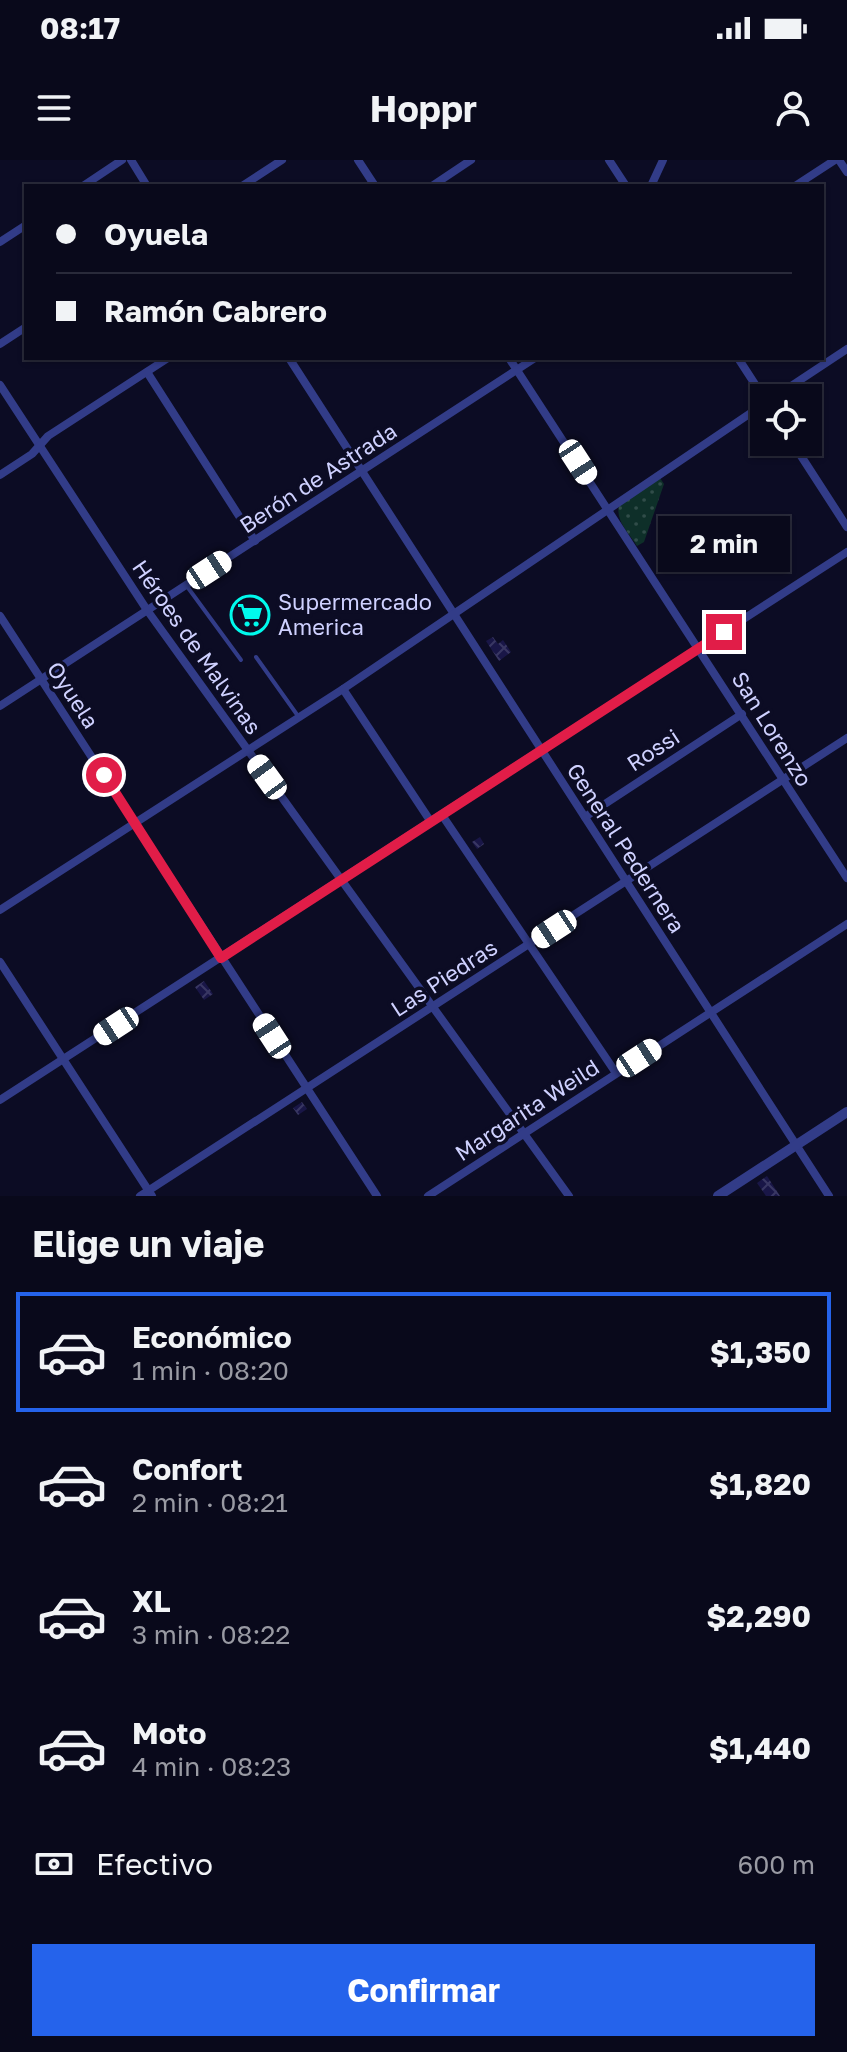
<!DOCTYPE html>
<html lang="es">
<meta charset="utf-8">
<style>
:root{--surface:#09091b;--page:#171728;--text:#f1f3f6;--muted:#999aa3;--line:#292a3a;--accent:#2563eb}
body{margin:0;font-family:"Golos Text",sans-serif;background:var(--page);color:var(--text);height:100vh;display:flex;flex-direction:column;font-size:30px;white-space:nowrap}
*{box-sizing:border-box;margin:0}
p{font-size:26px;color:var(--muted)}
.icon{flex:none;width:44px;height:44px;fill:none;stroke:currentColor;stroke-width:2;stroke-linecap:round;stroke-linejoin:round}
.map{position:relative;height:1036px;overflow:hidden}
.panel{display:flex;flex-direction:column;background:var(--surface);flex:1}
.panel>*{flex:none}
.top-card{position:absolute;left:24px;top:24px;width:800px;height:176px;border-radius:0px;box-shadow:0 2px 6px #0004,0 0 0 2px var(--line);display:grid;align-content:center;height:176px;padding:0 32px;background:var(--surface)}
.tools{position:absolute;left:750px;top:224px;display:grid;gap:16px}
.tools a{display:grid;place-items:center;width:72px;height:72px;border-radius:0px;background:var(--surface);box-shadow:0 2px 6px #0004,0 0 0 2px var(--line);font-size:40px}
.end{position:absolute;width:36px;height:36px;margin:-18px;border:10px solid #e11d48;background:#fff;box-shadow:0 0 0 4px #fff}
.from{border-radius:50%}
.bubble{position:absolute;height:56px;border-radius:0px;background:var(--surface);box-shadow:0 2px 6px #0004,0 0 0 2px var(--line);font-size:26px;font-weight:700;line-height:56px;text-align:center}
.car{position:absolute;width:24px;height:48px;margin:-24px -12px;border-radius:10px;box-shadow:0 0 6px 2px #0007;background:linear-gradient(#fff 24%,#345 0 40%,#fff 0 76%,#345 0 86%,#fff 0)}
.top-card b{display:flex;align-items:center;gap:28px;height:76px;font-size:30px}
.top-card b+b{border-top:2px solid var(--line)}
.top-card i{width:20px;height:20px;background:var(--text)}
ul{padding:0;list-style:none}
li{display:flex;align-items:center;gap:24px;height:120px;margin:0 16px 12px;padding:0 16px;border:4px solid transparent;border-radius:0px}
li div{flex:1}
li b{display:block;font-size:30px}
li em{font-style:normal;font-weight:700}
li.selected{border-color:var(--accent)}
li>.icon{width:72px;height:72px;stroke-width:1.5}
h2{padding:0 32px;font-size:36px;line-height:96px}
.pay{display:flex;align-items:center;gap:20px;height:88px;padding:0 32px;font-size:30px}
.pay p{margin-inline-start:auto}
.button{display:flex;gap:16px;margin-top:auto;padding:16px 32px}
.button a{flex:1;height:92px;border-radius:0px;background:var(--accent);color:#fff;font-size:32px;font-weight:700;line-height:92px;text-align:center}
.status{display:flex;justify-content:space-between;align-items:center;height:56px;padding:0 40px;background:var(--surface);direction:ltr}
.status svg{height:22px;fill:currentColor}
header{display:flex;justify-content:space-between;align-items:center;height:104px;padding:0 32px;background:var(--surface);font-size:36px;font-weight:700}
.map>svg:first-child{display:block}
</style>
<div class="status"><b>08:17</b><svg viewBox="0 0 49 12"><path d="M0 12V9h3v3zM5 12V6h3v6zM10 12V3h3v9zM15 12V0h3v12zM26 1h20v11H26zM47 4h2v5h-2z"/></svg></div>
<header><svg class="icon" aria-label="menu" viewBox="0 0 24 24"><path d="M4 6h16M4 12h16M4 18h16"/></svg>Hoppr<svg class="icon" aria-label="person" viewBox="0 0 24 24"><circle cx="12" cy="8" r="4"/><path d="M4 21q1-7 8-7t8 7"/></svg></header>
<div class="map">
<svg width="847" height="1036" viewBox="0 0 847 1036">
<defs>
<pattern id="grass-dots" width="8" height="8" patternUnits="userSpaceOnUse" patternTransform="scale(2)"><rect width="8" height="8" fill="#0e2f29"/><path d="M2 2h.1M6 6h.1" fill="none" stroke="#304c49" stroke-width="1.8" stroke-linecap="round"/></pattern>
<pattern id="building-cross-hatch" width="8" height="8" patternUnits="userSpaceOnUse" patternTransform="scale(2)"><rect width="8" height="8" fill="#191647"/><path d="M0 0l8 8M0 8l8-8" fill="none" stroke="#393763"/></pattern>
</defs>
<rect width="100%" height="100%" fill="#0c0c24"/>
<!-- grass -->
<path fill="url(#grass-dots)" d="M660 318 664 324 644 382 637 386C630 375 615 360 619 346Z"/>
<!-- building -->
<g fill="url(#building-cross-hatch)">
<polygon points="493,477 498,484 503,480 511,492 499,501 486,481"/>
<polygon points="480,677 484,684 477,689 472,682"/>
<polygon points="204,821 213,834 204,840 195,827"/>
<polygon points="302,942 307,949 298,955 293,948"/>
<polygon points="767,1016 780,1036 766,1036 757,1023"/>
</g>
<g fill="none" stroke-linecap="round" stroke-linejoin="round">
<!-- service -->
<g stroke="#323c88" stroke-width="4">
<polyline points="186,425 241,500"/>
<polyline points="256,497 298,556"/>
</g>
<!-- minor -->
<g stroke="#323c88" stroke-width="8">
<polyline points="131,0 147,26"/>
<polyline points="358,0 375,26"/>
<polyline points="609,0 626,26"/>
<polyline points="839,0 847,12"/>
<polyline points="83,26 122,0"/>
<polyline points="242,26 282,0"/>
<polyline points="432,26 471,0"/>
<polyline points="651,26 663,0"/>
<polyline points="795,26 835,0"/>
<polyline points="0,82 26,65"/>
<polyline points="0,184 26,167"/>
<polyline points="289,198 829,1036"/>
<polyline points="509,198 847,718"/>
<polyline points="738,198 764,238"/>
<polyline points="147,212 255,381"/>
<polyline points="0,225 147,450 569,1036"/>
<polyline points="773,238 847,189"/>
<polyline points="792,282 847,367"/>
<polyline points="0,315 32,294 48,276 168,198"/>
<polyline points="0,456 377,1036"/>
<polyline points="343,529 431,662"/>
<polyline points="0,546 535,198"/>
<polyline points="442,655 616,913"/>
<polyline points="585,657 742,554"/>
<polyline points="0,750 343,529 764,244"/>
<polyline points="0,802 152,1036"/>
<polyline points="0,940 847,392"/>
<polyline points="140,1036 847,578"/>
<polyline points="428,1036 847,764"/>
</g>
<!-- tertiary -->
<polyline stroke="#323c88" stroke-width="10" points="718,1036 847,952"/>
</g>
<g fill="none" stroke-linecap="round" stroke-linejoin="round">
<!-- route -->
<polyline stroke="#e11d48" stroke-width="10" points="104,615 221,798 724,472"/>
</g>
<!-- icons -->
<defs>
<symbol id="supermarket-ring" viewBox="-11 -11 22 22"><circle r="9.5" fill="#0c0c24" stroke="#00faed" stroke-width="1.5"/><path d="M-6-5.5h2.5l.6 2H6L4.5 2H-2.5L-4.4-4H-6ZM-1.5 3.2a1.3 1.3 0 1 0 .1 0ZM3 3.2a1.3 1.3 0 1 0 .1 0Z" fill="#00faed"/></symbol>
</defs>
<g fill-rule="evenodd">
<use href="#supermarket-ring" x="228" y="433" width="44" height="44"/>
</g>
<g text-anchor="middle" stroke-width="7" stroke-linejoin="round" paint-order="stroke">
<!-- street labels -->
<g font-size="22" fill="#cfd1ff" stroke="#0c0c24">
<text transform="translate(318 318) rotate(-33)" y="8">Berón de Astrada</text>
<text transform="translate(197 487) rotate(55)" y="8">Héroes de Malvinas</text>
<text transform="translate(73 535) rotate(57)" y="8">Oyuela</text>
<text transform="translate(772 569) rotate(58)" y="8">San Lorenzo</text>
<text transform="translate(653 590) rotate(-33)" y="8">Rossi</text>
<text transform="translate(626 688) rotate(57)" y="8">General Pedernera</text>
<text transform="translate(444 818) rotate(-33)" y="8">Las Piedras</text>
<text transform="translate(527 950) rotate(-33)" y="8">Margarita Weild</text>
</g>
<!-- poi labels -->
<g font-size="22" fill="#cfd1ff" stroke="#0c0c24" text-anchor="start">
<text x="278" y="450">Supermercado<tspan x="278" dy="25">America</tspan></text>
</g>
</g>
</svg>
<div class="tools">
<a><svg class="icon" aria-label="locate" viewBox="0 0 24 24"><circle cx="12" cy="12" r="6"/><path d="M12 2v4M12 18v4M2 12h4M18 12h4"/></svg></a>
</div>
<i class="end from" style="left:104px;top:615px"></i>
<i class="end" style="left:724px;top:472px"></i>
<div class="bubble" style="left:658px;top:356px;width:132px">2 min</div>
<i class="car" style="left:578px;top:302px;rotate:147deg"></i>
<i class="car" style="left:209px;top:410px;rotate:57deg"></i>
<i class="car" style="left:267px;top:617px;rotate:324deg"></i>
<i class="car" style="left:554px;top:769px;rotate:237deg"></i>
<i class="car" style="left:116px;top:866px;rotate:237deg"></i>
<i class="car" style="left:272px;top:876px;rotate:327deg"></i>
<i class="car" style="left:639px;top:898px;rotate:57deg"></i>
<div class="top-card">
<b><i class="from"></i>Oyuela</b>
<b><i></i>Ramón Cabrero</b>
</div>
</div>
<section class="panel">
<h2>Elige un viaje</h2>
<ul>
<li class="selected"><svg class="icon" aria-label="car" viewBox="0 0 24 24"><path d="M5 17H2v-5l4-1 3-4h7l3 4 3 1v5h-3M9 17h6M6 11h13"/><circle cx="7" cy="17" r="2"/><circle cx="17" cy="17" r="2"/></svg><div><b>Económico</b><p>1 min · 08:20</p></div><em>$1,350</em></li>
<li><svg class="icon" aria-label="car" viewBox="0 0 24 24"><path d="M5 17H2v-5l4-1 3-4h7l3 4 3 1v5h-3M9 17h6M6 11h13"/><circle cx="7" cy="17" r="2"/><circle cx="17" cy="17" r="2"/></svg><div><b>Confort</b><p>2 min · 08:21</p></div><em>$1,820</em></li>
<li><svg class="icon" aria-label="car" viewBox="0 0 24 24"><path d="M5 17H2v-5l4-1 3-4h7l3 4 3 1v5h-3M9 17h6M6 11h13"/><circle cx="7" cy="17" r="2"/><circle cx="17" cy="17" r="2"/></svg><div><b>XL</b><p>3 min · 08:22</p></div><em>$2,290</em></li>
<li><svg class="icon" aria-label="car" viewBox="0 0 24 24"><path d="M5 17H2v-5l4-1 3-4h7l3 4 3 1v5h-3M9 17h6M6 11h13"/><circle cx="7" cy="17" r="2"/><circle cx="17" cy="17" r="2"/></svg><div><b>Moto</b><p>4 min · 08:23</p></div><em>$1,440</em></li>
</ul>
<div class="pay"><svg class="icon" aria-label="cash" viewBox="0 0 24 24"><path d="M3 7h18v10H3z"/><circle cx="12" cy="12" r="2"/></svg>Efectivo<p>600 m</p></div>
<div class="button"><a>Confirmar</a></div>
</section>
